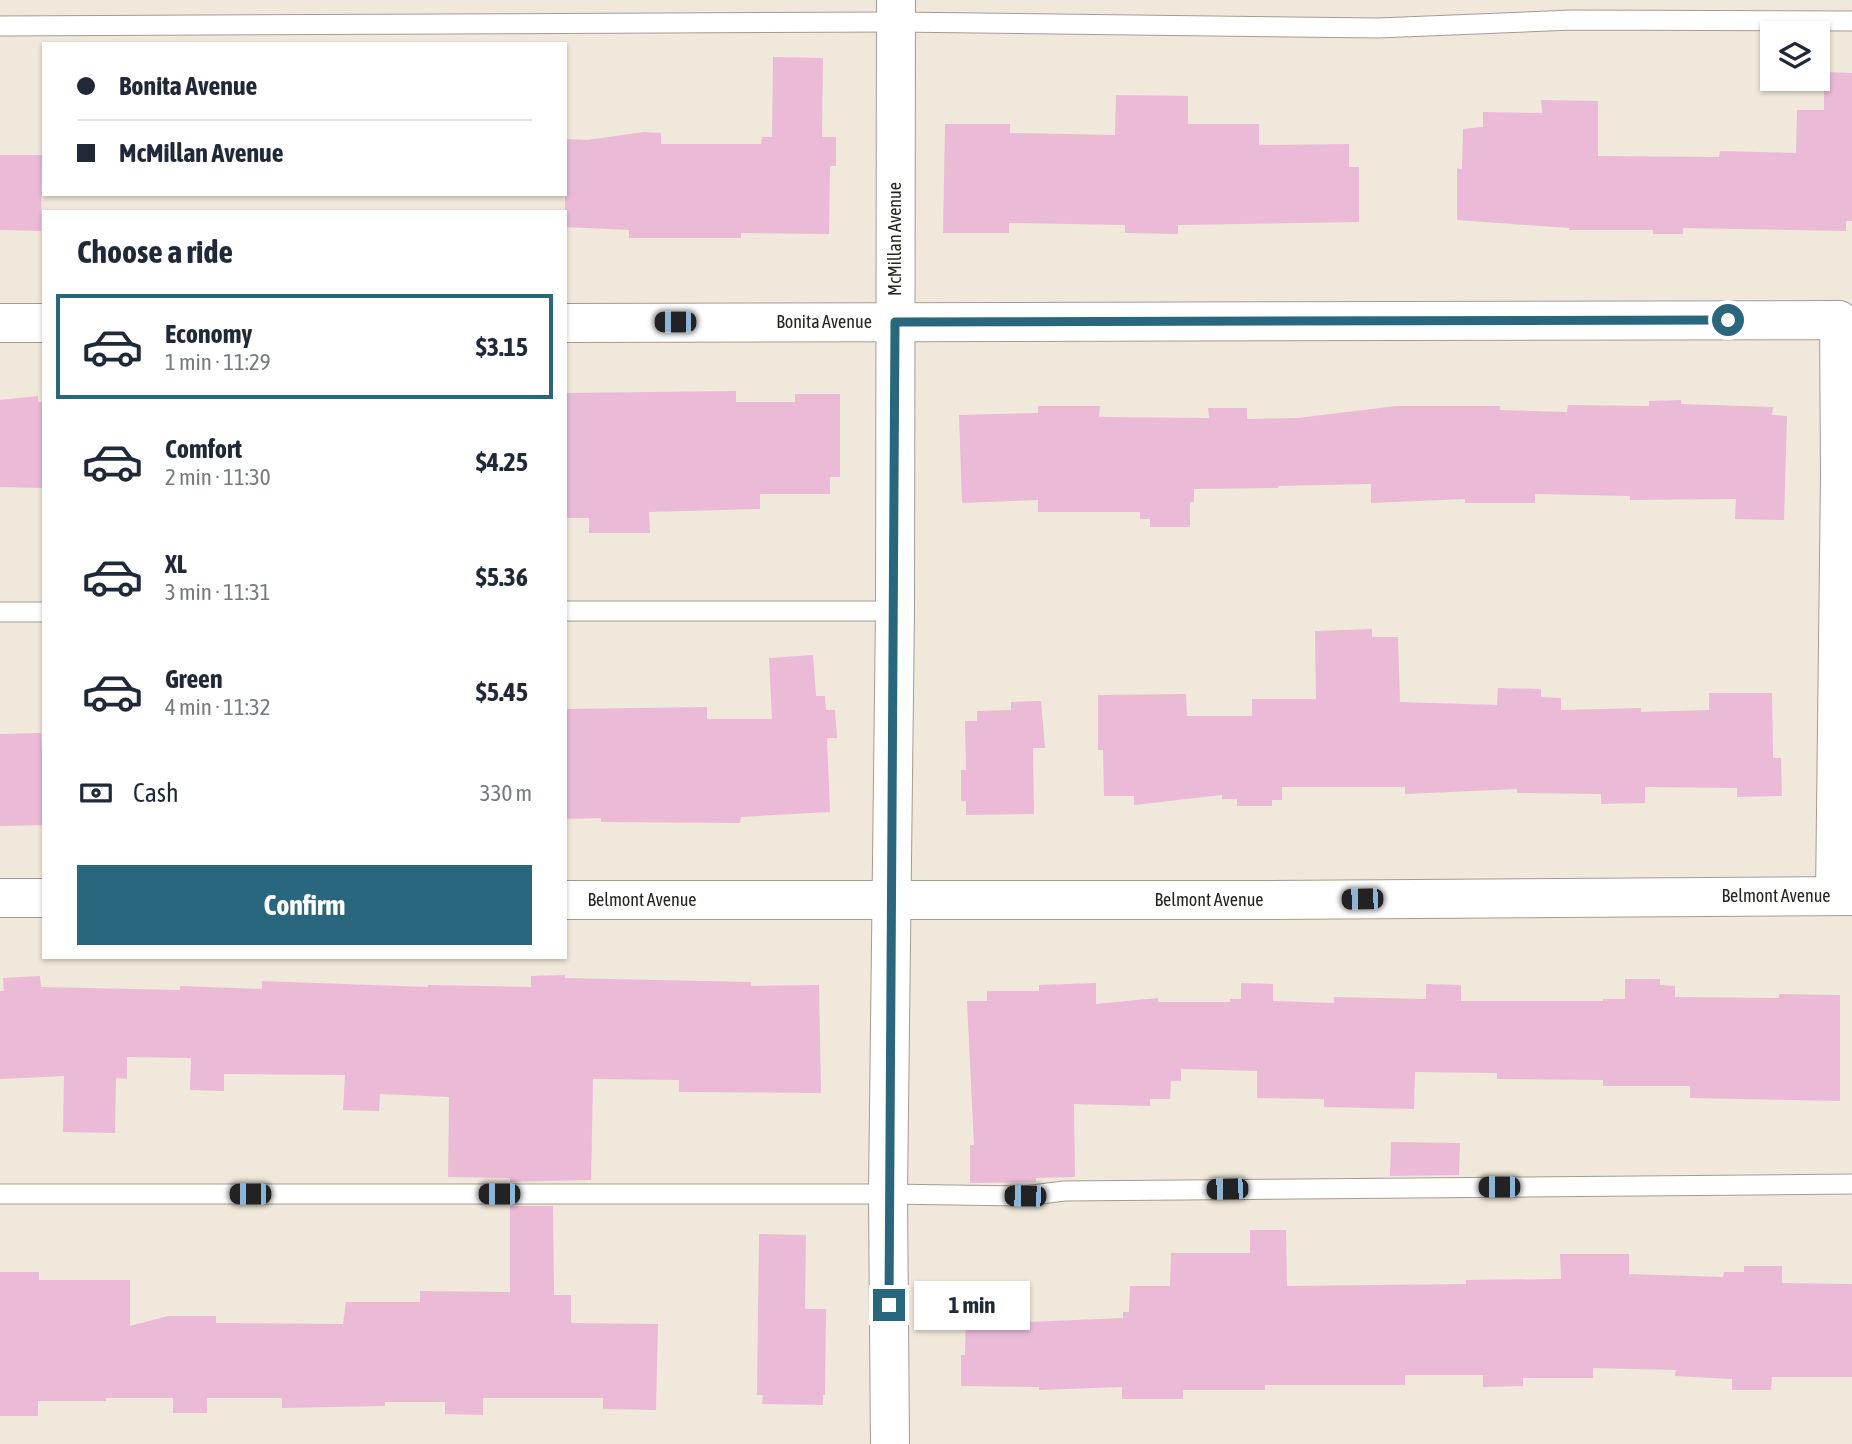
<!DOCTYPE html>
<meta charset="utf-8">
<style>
:root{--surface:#fff;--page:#f2f2f3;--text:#1f2937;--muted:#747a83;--line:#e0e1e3;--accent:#28677d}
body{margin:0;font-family:"Asap Condensed",sans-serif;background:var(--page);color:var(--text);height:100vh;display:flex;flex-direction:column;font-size:26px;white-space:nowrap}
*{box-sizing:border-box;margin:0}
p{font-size:23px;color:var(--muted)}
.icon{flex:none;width:38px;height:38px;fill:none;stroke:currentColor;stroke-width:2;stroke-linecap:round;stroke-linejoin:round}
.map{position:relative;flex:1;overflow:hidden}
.details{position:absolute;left:42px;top:210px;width:525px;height:749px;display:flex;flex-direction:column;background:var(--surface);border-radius:0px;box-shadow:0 2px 5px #0004}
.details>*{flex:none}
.top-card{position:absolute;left:42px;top:42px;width:525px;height:154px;border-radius:0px;box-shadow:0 2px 5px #0004;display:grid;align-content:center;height:154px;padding:0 35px;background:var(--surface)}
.buttons{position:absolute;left:1760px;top:21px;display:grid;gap:14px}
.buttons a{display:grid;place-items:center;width:70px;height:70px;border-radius:0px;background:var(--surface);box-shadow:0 2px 5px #0004;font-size:35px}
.end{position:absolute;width:32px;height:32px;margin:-16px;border:9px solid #28677d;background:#fff;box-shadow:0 0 0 4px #fff}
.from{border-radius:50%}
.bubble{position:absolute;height:49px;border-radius:0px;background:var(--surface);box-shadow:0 2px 5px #0004;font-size:23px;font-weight:700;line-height:49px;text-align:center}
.car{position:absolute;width:21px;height:42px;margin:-21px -10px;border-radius:9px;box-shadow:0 0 5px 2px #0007;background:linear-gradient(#222 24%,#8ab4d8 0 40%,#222 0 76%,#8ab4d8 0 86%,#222 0)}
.top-card b{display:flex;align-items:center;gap:24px;height:66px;font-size:26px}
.top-card b+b{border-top:2px solid var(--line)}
.top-card i{width:18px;height:18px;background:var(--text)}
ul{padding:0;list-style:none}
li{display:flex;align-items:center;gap:21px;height:105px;margin:0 14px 10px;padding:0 21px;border:4px solid transparent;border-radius:0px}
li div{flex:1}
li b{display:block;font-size:26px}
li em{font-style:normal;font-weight:700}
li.active{border-color:var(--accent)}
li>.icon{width:63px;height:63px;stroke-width:1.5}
h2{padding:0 35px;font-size:32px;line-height:84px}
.pay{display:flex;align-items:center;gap:18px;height:77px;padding:0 35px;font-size:26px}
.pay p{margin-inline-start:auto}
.button{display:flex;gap:14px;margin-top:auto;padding:14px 35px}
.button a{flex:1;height:80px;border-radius:0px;background:var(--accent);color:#fff;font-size:28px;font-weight:700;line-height:80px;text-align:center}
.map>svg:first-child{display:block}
</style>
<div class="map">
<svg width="1852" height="1444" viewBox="0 0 1852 1444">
<rect width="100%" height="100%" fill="#f0e8db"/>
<!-- building -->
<g fill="#eabad7">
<polygon points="773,57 823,58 822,137 836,137 836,166 830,166 829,234 741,233 741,238 629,238 629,230 565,227 565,139 587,140 644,132 661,133 661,144 761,144 762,137 772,137"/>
<polygon points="1824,72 1852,73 1852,221 1846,221 1846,231 1683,228 1683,234 1653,234 1653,230 1569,230 1569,228 1457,220 1457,168 1462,169 1463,129 1483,127 1483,112 1542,113 1541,100 1598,101 1598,156 1719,157 1720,151 1796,153 1797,110 1824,110"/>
<polygon points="1116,95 1188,96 1188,124 1259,124 1259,145 1349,144 1349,167 1359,167 1359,222 1178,225 1178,234 1125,233 1125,225 1009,223 1009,233 943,233 945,124 1010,124 1010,133 1115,135"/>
<polygon points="0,155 42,155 41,231 0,230"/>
<polygon points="736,391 736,402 795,402 795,394 840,394 840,477 830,477 830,494 760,494 760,509 649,512 650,533 589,533 589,518 565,518 565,393"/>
<polygon points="38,396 38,402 44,402 44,488 0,487 0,400"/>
<polygon points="1681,400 1681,404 1773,407 1772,415 1787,416 1784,520 1735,519 1736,499 1630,500 1630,496 1535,494 1535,503 1465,503 1465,499 1371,503 1371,484 1278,486 1278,488 1194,489 1194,502 1190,502 1190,527 1150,527 1150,519 1140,519 1140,512 1038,512 1038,500 962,503 959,415 1038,413 1038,406 1100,406 1099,417 1209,418 1208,408 1247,408 1247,419 1298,418 1396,406 1500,406 1500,410 1567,412 1568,405 1649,406 1649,401"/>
<polygon points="1372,629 1372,637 1398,637 1400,702 1497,705 1498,688 1541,689 1541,697 1561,698 1561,710 1641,708 1641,712 1709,710 1709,693 1772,693 1773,758 1781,758 1782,796 1737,797 1737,788 1645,787 1645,803 1601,804 1601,794 1517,793 1517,789 1405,794 1405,787 1282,787 1282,800 1272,800 1272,806 1237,806 1237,799 1222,799 1222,795 1134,805 1134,796 1104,796 1103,750 1098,750 1098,695 1186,694 1187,716 1252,716 1252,699 1316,699 1315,631"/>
<polygon points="813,655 816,696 825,696 826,710 835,710 837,738 827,738 830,812 741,817 740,823 601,822 601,818 565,819 565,709 707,707 707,719 772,719 769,658"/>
<polygon points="1041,701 1045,748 1033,748 1034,814 966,815 966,801 961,801 961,770 966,770 965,721 977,721 977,711 1011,710 1011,702"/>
<polygon points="41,733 42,752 44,752 44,825 0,826 0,734"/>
<polygon points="565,975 565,978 751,982 751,986 819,985 821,1093 679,1092 679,1080 593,1079 591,1180 510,1182 510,1178 448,1177 449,1097 380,1094 379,1111 343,1110 345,1075 224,1074 224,1091 190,1090 191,1058 127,1057 127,1079 116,1078 115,1133 63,1132 64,1076 0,1079 0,991 4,991 3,978 40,976 41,987 180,990 180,986 262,989 262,981 428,987 428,985 531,987 531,976"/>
<polygon points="1625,979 1660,979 1660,985 1675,986 1675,997 1779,998 1779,994 1840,995 1840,1101 1690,1098 1690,1086 1603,1086 1603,1080 1497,1079 1497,1073 1415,1072 1414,1109 1324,1107 1324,1099 1257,1098 1257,1071 1181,1069 1181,1081 1171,1081 1170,1099 1150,1099 1150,1106 1074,1104 1075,1177 1036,1178 1036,1182 970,1183 970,1145 974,1145 967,1001 987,1001 987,991 1039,991 1039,985 1096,983 1096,1004 1158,998 1158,1002 1230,1002 1230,999 1241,999 1241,983 1273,984 1273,1001 1334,1003 1334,997 1426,999 1426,984 1461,985 1461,1001 1603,1001 1603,999 1625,999"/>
<polygon points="1391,1142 1460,1143 1459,1175 1390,1176"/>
<polygon points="510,1206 553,1206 554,1295 571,1295 571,1323 658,1324 656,1410 603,1409 603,1398 483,1398 483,1415 445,1414 445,1402 385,1402 385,1406 282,1408 282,1398 207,1398 207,1413 173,1413 173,1398 106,1398 106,1401 38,1401 38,1416 0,1416 0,1272 39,1272 39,1280 130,1280 130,1326 168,1316 216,1316 216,1323 343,1324 346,1302 420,1302 420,1291 510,1292"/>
<polygon points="1250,1230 1286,1230 1287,1286 1466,1284 1466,1280 1561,1279 1560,1254 1629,1254 1629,1274 1723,1277 1724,1272 1744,1272 1744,1266 1782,1266 1782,1283 1852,1284 1852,1377 1772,1377 1771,1390 1732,1390 1732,1379 1675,1376 1676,1370 1593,1368 1593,1378 1523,1378 1523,1386 1483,1387 1483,1375 1405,1375 1405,1385 1265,1385 1265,1390 1183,1390 1183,1399 1122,1399 1122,1387 1039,1390 1039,1387 961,1386 961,1355 965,1355 966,1305 1028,1306 1028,1322 1123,1318 1123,1312 1129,1312 1130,1286 1170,1286 1171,1253 1250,1253"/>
<polygon points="759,1234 806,1235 805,1309 826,1309 825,1395 823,1395 823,1405 762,1404 763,1395 757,1395"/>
</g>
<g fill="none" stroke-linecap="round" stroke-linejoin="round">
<defs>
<g id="service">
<polyline points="0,26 896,22 1378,28 1572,20 1852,21"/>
<polyline points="565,611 895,611"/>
<polyline points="0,612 44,612"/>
<polyline points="0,1194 888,1194 1025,1196 1064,1191 1852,1184"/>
</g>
<g id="minor">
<polyline points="0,323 44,323"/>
<polyline points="565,323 1839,320 1840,475 1835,896"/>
<polyline points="0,898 44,898"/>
<polyline points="565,900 1254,900 1852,896"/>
</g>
<polyline id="tertiary" points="890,1444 888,1194 895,611 896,0"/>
</defs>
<!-- service casing -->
<use href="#service" stroke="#a49c90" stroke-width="21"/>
<!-- minor casing -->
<use href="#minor" stroke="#a49c90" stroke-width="40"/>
<!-- tertiary casing -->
<use href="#tertiary" stroke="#a49c90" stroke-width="40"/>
<!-- service -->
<use href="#service" stroke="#fff" stroke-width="19"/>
<!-- minor -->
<use href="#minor" stroke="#fff" stroke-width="38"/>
<!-- tertiary -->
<use href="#tertiary" stroke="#fff" stroke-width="38"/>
</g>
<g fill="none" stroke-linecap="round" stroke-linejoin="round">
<!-- route -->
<polyline stroke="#28677d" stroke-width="9" points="889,1305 895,322 1728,320"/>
</g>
<g text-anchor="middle" stroke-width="7" stroke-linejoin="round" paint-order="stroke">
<!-- street labels -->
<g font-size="18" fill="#27241f" stroke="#fff">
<text transform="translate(895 239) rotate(-90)" y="6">McMillan Avenue</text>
<text x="824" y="328">Bonita Avenue</text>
<text x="1776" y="902">Belmont Avenue</text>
<text x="642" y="906">Belmont Avenue</text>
<text x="1209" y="906">Belmont Avenue</text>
</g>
</g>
</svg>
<div class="buttons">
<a><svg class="icon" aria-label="layers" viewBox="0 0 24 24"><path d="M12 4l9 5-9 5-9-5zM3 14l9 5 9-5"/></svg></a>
</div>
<i class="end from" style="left:1728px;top:320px"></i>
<i class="end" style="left:889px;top:1305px"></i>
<div class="bubble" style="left:914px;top:1281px;width:116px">1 min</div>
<i class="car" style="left:675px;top:322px;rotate:270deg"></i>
<i class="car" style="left:1362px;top:899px;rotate:269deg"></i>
<i class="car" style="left:1499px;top:1187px;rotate:270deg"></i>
<i class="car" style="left:1227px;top:1189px;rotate:269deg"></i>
<i class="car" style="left:250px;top:1194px;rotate:270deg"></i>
<i class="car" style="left:499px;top:1194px;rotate:270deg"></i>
<i class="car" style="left:1025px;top:1196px;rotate:271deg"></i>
<div class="top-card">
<b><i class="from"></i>Bonita Avenue</b>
<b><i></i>McMillan Avenue</b>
</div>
<section class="details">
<h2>Choose a ride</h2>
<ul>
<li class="active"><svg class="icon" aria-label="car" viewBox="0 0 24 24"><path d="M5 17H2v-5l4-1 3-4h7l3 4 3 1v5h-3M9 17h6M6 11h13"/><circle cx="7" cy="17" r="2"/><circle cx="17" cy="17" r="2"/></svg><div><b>Economy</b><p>1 min · 11:29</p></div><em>$3.15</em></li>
<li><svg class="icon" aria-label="car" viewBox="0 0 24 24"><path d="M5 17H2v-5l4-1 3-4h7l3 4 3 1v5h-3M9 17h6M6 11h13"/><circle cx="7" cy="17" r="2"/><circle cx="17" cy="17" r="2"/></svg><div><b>Comfort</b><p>2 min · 11:30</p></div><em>$4.25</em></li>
<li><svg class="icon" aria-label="car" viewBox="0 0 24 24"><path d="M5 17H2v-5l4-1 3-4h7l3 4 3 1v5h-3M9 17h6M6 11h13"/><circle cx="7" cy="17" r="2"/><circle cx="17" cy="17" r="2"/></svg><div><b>XL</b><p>3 min · 11:31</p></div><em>$5.36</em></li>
<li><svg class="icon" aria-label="car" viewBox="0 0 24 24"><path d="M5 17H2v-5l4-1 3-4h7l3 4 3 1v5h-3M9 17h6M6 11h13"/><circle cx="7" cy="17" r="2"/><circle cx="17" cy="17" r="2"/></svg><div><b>Green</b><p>4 min · 11:32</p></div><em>$5.45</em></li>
</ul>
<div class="pay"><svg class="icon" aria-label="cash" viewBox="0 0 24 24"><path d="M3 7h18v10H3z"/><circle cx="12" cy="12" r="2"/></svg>Cash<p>330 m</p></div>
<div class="button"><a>Confirm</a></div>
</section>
</div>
